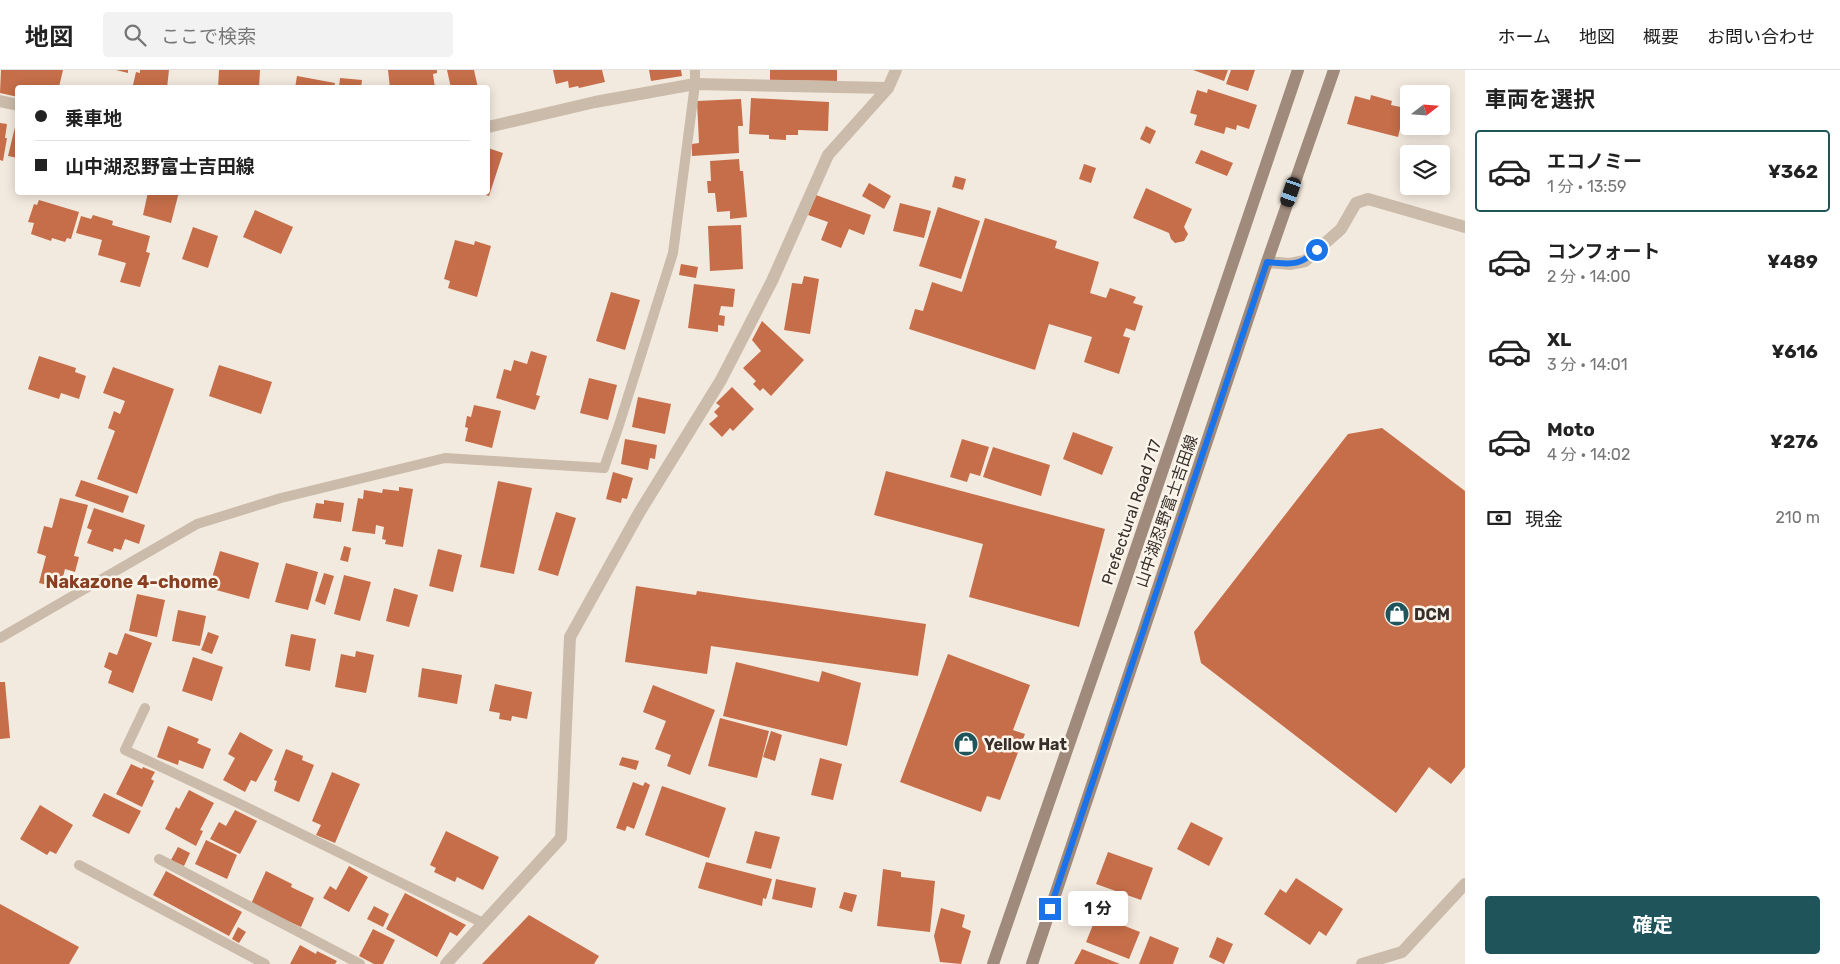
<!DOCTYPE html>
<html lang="ja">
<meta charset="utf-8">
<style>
:root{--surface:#fff;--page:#f2f2f2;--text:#222;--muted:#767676;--line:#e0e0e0;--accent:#1f545b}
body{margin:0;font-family:Rubik,"Noto Sans JP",sans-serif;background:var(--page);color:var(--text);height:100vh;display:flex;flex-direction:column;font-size:19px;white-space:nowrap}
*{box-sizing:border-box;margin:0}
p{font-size:16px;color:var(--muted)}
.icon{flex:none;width:28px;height:28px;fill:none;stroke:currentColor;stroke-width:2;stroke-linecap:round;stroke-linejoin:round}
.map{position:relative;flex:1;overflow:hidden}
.drawer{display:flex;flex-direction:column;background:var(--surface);width:375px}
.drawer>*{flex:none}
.hud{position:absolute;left:15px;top:15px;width:475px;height:110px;border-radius:5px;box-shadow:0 2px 12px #0003;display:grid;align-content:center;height:110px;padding:0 20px;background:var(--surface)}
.needle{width:32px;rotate:73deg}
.tools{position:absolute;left:1400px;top:15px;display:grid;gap:10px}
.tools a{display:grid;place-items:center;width:50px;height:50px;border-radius:5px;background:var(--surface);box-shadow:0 2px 12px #0003;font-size:25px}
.end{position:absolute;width:22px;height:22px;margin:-11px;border:6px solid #1a73e8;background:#fff;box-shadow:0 0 0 2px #fff}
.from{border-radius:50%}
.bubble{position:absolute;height:35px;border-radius:5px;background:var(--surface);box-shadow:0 2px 12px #0003;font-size:16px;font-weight:700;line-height:35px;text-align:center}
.car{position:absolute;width:15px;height:30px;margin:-15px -8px;border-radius:6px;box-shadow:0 0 4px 1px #0007;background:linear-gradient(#222 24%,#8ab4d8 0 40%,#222 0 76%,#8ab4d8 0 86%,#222 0)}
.hud b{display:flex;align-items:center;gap:18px;height:48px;font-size:19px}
.hud b+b{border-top:1px solid var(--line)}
.hud i{width:12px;height:12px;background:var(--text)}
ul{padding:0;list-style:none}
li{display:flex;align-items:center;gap:15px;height:82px;margin:0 10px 8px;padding:0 10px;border:2px solid transparent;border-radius:5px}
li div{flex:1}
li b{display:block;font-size:19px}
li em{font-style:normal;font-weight:700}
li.on{border-color:var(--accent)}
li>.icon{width:45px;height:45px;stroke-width:1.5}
h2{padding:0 20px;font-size:22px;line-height:60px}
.pay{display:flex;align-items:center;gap:12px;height:55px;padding:0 20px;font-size:19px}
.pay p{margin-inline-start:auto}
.cta{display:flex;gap:10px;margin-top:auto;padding:10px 20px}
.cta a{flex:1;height:58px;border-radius:5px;background:var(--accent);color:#fff;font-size:20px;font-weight:700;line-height:58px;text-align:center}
header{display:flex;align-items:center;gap:30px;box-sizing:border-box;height:70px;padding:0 25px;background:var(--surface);border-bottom:1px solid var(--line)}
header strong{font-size:24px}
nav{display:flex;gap:28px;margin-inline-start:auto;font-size:18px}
.search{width:350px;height:45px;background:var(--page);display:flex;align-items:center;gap:12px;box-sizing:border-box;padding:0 18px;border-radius:5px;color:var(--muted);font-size:19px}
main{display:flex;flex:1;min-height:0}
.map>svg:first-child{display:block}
</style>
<header>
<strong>地図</strong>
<div class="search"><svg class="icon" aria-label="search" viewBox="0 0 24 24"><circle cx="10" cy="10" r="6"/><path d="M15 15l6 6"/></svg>ここで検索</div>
<nav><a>ホーム</a><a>地図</a><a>概要</a><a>お問い合わせ</a></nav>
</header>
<main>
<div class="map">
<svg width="1465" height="894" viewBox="0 0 1465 894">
<rect width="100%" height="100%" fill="#f3eadf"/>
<!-- building -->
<g fill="#c66e49">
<polygon points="1,0 63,0 59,17 53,15 52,18 18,18 18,27 0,23"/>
<polygon points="116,0 128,0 128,3"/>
<polygon points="140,0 169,0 167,18 138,18 138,15 133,15 136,2 140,3"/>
<polygon points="219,0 260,0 259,18 218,18"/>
<polygon points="388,0 437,0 437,3 433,4 435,18 390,18"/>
<polygon points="447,0 474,0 478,18 451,18"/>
<polygon points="553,0 602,0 605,12 579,18 578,16 569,18 568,11 556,14"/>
<polygon points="649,0 681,0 682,6 651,11"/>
<polygon points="770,0 837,0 837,11 770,10"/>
<polygon points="1193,0 1228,0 1224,11"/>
<polygon points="1231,0 1255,0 1248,21 1226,14"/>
<polygon points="297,6 335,13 334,18 295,18"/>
<polygon points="340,8 362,10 361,18 339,18"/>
<polygon points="1208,19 1257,35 1249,59 1237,55 1236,60 1226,57 1224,64 1194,55 1197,45 1190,43 1197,20 1207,23"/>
<polygon points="1371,25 1392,31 1391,35 1405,38 1398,67 1347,54 1355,26 1370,30"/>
<polygon points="751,28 829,32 828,61 798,60 798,65 786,65 786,70 769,69 769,65 749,64"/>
<polygon points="741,29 743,56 738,56 739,83 692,86 692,74 699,73 697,31"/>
<polygon points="0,53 7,54 5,68 7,68 3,91 0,90"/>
<polygon points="16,53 18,53 18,88 8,86"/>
<polygon points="1146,56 1156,61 1150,74 1140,69"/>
<polygon points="488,78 503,83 489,126 479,123 488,122"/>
<polygon points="1201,80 1233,93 1227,106 1195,93"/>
<polygon points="739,89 740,101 743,101 747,147 730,149 730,141 717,142 715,123 708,123 707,111 711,111 710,91"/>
<polygon points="1084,94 1096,98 1091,113 1079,109"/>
<polygon points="955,106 966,109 963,120 952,117"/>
<polygon points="869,113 891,126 884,139 862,126"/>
<polygon points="1146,118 1192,139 1184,157 1188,164 1184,171 1175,173 1171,169 1169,163 1133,148"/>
<polygon points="148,122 179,122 171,153 143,145"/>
<polygon points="816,125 871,145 864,165 849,159 841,178 821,170 828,152 808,145"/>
<polygon points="39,130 79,142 71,169 67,168 65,172 52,168 51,171 31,164 34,153 28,152 34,134 37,135"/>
<polygon points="900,133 931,141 924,168 893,161"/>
<polygon points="938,137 980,151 961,209 919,196"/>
<polygon points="255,140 293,157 281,184 243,167"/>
<polygon points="93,145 113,151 112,155 150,166 146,182 150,183 140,217 120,212 126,193 98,185 102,170 76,163 81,146 91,149"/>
<polygon points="985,148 1057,171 1055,178 1099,192 1090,223 1106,228 1110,218 1136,227 1133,233 1143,236 1135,261 1126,258 1123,266 1130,268 1119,304 1084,292 1092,267 1049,254 1035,300 909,259 915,239 923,241 932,212 962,222"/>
<polygon points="741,155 743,199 710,201 708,156"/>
<polygon points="193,157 218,166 208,198 182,189"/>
<polygon points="455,170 474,175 475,171 491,176 477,227 448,218 450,211 444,209"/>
<polygon points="681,194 698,197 696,208 679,205"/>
<polygon points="804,206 819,209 810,264 784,260 792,213 802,214"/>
<polygon points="694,214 735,219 733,237 721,236 719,245 725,246 724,256 718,255 718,262 688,258"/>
<polygon points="611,222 640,230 625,280 596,271"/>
<polygon points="762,251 804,290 771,326 763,318 760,321 753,314 756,311 743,298 761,281 752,270"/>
<polygon points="531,281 547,286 536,325 540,326 535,340 496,328 504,299 511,301 514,290 527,294"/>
<polygon points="39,286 76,298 75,302 86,306 79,329 61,323 59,329 28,319"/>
<polygon points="219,295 272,312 261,344 209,326"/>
<polygon points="113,297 174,319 137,424 97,409 115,361 108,358 114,341 120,344 125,331 103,323"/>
<polygon points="589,308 617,315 608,350 580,343"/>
<polygon points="732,317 754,339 733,361 730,358 722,367 709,354 718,346 714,342 720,336 716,333"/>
<polygon points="638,327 671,334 665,364 632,357"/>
<polygon points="474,335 501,341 492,378 465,371 468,358 465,357 467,346 471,347"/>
<polygon points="1382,358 1465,421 1465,697 1451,714 1429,697 1396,743 1201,593 1194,562 1348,364"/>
<polygon points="1073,362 1113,377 1102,405 1063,389"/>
<polygon points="625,369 657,375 655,389 650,388 648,400 621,394"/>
<polygon points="962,369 989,377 980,406 970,403 967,412 950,407"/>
<polygon points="993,377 1050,395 1041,426 983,407"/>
<polygon points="886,401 1105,459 1079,557 969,527 983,474 874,445"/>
<polygon points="613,402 633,408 627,429 622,428 621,433 606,429"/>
<polygon points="81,410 129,426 123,443 75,426"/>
<polygon points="498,411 532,418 514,504 480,497"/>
<polygon points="399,417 413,419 403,477 385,474 386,470 382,469 384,457 376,455 375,464 352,461 358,428 363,429 364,420 382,423 383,419 399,421"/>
<polygon points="60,428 88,435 74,486 79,487 75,502 65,499 60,518 39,513 46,486 37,483 44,456 52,458"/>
<polygon points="324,430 344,433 341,452 313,448 316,433 324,434"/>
<polygon points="94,438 145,455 139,474 125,469 121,480 114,478 113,482 87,473 92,460 87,458"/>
<polygon points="556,442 576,448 558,506 538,500"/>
<polygon points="344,476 351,478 348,492 340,490"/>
<polygon points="438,479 462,485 453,522 429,516"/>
<polygon points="220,481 259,493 249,529 209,518"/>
<polygon points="286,493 318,502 308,540 275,532"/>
<polygon points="324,503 334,506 325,535 315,531"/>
<polygon points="344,505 371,512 360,551 334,544"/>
<polygon points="636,516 696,525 697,521 926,554 918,606 711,576 707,604 625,592"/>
<polygon points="394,518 418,525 409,557 386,551"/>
<polygon points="137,524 165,530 157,567 129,561"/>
<polygon points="178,540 206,546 200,576 172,571"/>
<polygon points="208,562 219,566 212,584 201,580"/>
<polygon points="125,563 152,573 133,623 108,613 112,601 104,597 109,582 117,585"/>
<polygon points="291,564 316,569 310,601 285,596"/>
<polygon points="356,581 374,585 366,623 335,617 341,584 355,587"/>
<polygon points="948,584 1030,615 1013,660 1025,664 1000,730 987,726 981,742 900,712"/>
<polygon points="193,587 223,597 212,631 182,621"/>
<polygon points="736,592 819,612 822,601 861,613 847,676 723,646"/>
<polygon points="422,598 462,605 457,634 418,627"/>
<polygon points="0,612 5,612 10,668 0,669"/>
<polygon points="495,614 532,622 527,649 512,646 511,651 499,649 500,643 489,641"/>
<polygon points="653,615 715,640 690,705 667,696 671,685 655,679 666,651 643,642"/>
<polygon points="720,648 769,661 757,708 708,696"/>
<polygon points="168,656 199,669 197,673 211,679 203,699 179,690 178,695 157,687"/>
<polygon points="771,661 782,665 775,691 763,687"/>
<polygon points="240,662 273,680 256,712 251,710 245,722 223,710 235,688 228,684"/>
<polygon points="286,679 303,686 302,690 314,695 299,732 274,721 277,711 274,710"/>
<polygon points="622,687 639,691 636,700 619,695"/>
<polygon points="820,688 842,694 833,730 811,725"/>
<polygon points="131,694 142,699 143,697 155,702 151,709 154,711 142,737 116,724"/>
<polygon points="332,702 360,714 335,773 316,765 321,755 312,751"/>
<polygon points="633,712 643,716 645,712 650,715 634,759 627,756 625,761 616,758"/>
<polygon points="662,716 726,738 709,788 645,765"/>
<polygon points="189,720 214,733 200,760 203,761 196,776 165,759 176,737 179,739"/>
<polygon points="104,723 141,741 129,764 92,746"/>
<polygon points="40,735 73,755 56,784 50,781 47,785 20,769"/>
<polygon points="235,740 257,751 240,784 210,769 219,752 226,756"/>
<polygon points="1191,752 1223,768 1209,796 1177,779"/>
<polygon points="446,761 499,787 483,820 457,807 455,812 434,802 436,798 430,795"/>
<polygon points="755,761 780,767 771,799 746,793"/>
<polygon points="206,770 237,785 227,809 195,794"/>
<polygon points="178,777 190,783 184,796 171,790"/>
<polygon points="1108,782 1153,798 1141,830 1096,814"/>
<polygon points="706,792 772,809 766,829 763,828 762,836 698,818"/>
<polygon points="349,796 368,807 349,842 323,828 330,816 336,820"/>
<polygon points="883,799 901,802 901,807 935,811 930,862 877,856"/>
<polygon points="166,801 242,842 229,866 153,825"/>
<polygon points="266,801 292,814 291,817 314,828 301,857 251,834"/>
<polygon points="1296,808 1343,839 1326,866 1319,861 1310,875 1264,844 1280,819 1286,823"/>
<polygon points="776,809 816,818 812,838 772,829"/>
<polygon points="844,822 857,825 852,842 839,838"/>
<polygon points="405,823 466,855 457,866 450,862 437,887 386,859"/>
<polygon points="0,834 79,877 69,894 0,894"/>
<polygon points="374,836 389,844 383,857 367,849"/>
<polygon points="941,838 965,845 962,857 971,861 961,894 940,892 934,866"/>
<polygon points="529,845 599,886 594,894 482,894"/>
<polygon points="1097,845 1140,862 1129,889 1086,872"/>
<polygon points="238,857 246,862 239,873 232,869"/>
<polygon points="373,859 395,870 383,894 374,894 359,886"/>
<polygon points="1150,866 1179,878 1173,894 1139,894"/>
<polygon points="1217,867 1233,874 1224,894 1209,887"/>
<polygon points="300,875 316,884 317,881 337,891 335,894 290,894"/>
<polygon points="1082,879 1120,894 1074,894"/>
</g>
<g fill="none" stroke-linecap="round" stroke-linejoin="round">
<!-- lane -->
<g stroke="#cbbbaa" stroke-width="10">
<polyline points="0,568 197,454 281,428 445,388 604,398 619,355 673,183 695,14 695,0"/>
<polyline points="145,638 125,680 238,733 483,853"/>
<polyline points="159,789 360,894"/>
<polyline points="79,795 265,894"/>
</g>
<!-- street -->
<g stroke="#cbbbaa" stroke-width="12">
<polyline points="0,31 18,35"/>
<polyline points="488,57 595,32 695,14 888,18"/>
<polyline points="1267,192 1290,194 1305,191 1341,159 1356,133 1368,129 1465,157"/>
<polyline points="446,894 561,768 570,567 639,443 721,310 772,211 828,85 888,18 896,0"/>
<polyline points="1362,894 1402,882 1465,814"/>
</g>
<!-- secondary -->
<g stroke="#9f8a7b" stroke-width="12">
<polyline points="993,894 1115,541 1298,0"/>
<polyline points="1032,894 1267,192 1334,0"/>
</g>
</g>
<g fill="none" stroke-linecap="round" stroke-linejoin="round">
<!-- route -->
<path stroke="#1a73e8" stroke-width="6" d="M1050 839 1267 192C1291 194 1298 197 1317 180"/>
</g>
<!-- icons -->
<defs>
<symbol id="shop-disc" viewBox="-11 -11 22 22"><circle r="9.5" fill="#1f545b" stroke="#faf4eb"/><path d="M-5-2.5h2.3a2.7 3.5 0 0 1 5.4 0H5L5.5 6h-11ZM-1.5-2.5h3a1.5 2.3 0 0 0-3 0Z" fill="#fff"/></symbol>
</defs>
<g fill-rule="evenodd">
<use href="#shop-disc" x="1383" y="530" width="28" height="28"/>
<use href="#shop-disc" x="952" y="660" width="28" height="28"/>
</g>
<g text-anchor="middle" stroke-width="5" stroke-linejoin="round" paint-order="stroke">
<!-- street labels -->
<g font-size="16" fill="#392f2a" stroke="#faf4eb">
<text transform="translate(1166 441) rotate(-71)" y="6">山中湖忍野富士吉田線</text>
<text transform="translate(1131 442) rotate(-71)" y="6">Prefectural Road 717</text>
</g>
<!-- poi labels -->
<g font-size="16" font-weight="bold" fill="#392f2a" stroke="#faf4eb" text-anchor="start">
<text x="1414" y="550">DCM</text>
<text x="984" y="680">Yellow Hat</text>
</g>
<!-- neighbourhood labels -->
<g font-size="18" font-weight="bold" fill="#894022" stroke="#faf4eb">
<text x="132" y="518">Nakazone 4-chome</text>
</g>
</g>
</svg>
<div class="tools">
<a><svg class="needle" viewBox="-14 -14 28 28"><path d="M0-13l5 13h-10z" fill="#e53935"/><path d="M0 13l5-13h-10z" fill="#767676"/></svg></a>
<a><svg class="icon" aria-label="layers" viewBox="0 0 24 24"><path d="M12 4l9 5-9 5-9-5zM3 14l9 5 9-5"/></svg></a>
</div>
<i class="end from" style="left:1317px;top:180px"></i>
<i class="end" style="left:1050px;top:839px"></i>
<div class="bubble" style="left:1068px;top:821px;width:60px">1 分</div>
<i class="car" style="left:1291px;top:122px;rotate:199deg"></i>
<div class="hud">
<b><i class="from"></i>乗車地</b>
<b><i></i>山中湖忍野富士吉田線</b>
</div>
</div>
<section class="drawer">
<h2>車両を選択</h2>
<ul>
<li class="on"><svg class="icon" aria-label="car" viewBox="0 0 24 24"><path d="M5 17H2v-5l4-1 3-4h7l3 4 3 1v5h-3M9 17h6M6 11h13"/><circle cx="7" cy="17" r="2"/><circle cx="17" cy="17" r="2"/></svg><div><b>エコノミー</b><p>1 分 · 13:59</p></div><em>¥362</em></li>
<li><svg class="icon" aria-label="car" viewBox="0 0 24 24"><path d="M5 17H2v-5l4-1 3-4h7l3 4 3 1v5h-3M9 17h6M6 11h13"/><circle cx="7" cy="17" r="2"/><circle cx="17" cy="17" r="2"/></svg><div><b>コンフォート</b><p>2 分 · 14:00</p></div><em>¥489</em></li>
<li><svg class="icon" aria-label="car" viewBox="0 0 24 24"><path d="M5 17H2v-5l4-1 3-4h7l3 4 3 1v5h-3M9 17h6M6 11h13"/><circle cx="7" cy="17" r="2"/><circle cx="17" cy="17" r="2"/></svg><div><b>XL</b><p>3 分 · 14:01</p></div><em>¥616</em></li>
<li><svg class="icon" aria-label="car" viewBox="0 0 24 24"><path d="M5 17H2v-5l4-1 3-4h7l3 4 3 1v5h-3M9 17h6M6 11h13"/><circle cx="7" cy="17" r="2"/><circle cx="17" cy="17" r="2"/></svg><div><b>Moto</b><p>4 分 · 14:02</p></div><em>¥276</em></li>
</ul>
<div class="pay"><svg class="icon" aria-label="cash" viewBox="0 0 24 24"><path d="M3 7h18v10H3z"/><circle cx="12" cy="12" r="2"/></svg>現金<p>210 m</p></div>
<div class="cta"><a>確定</a></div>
</section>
</main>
